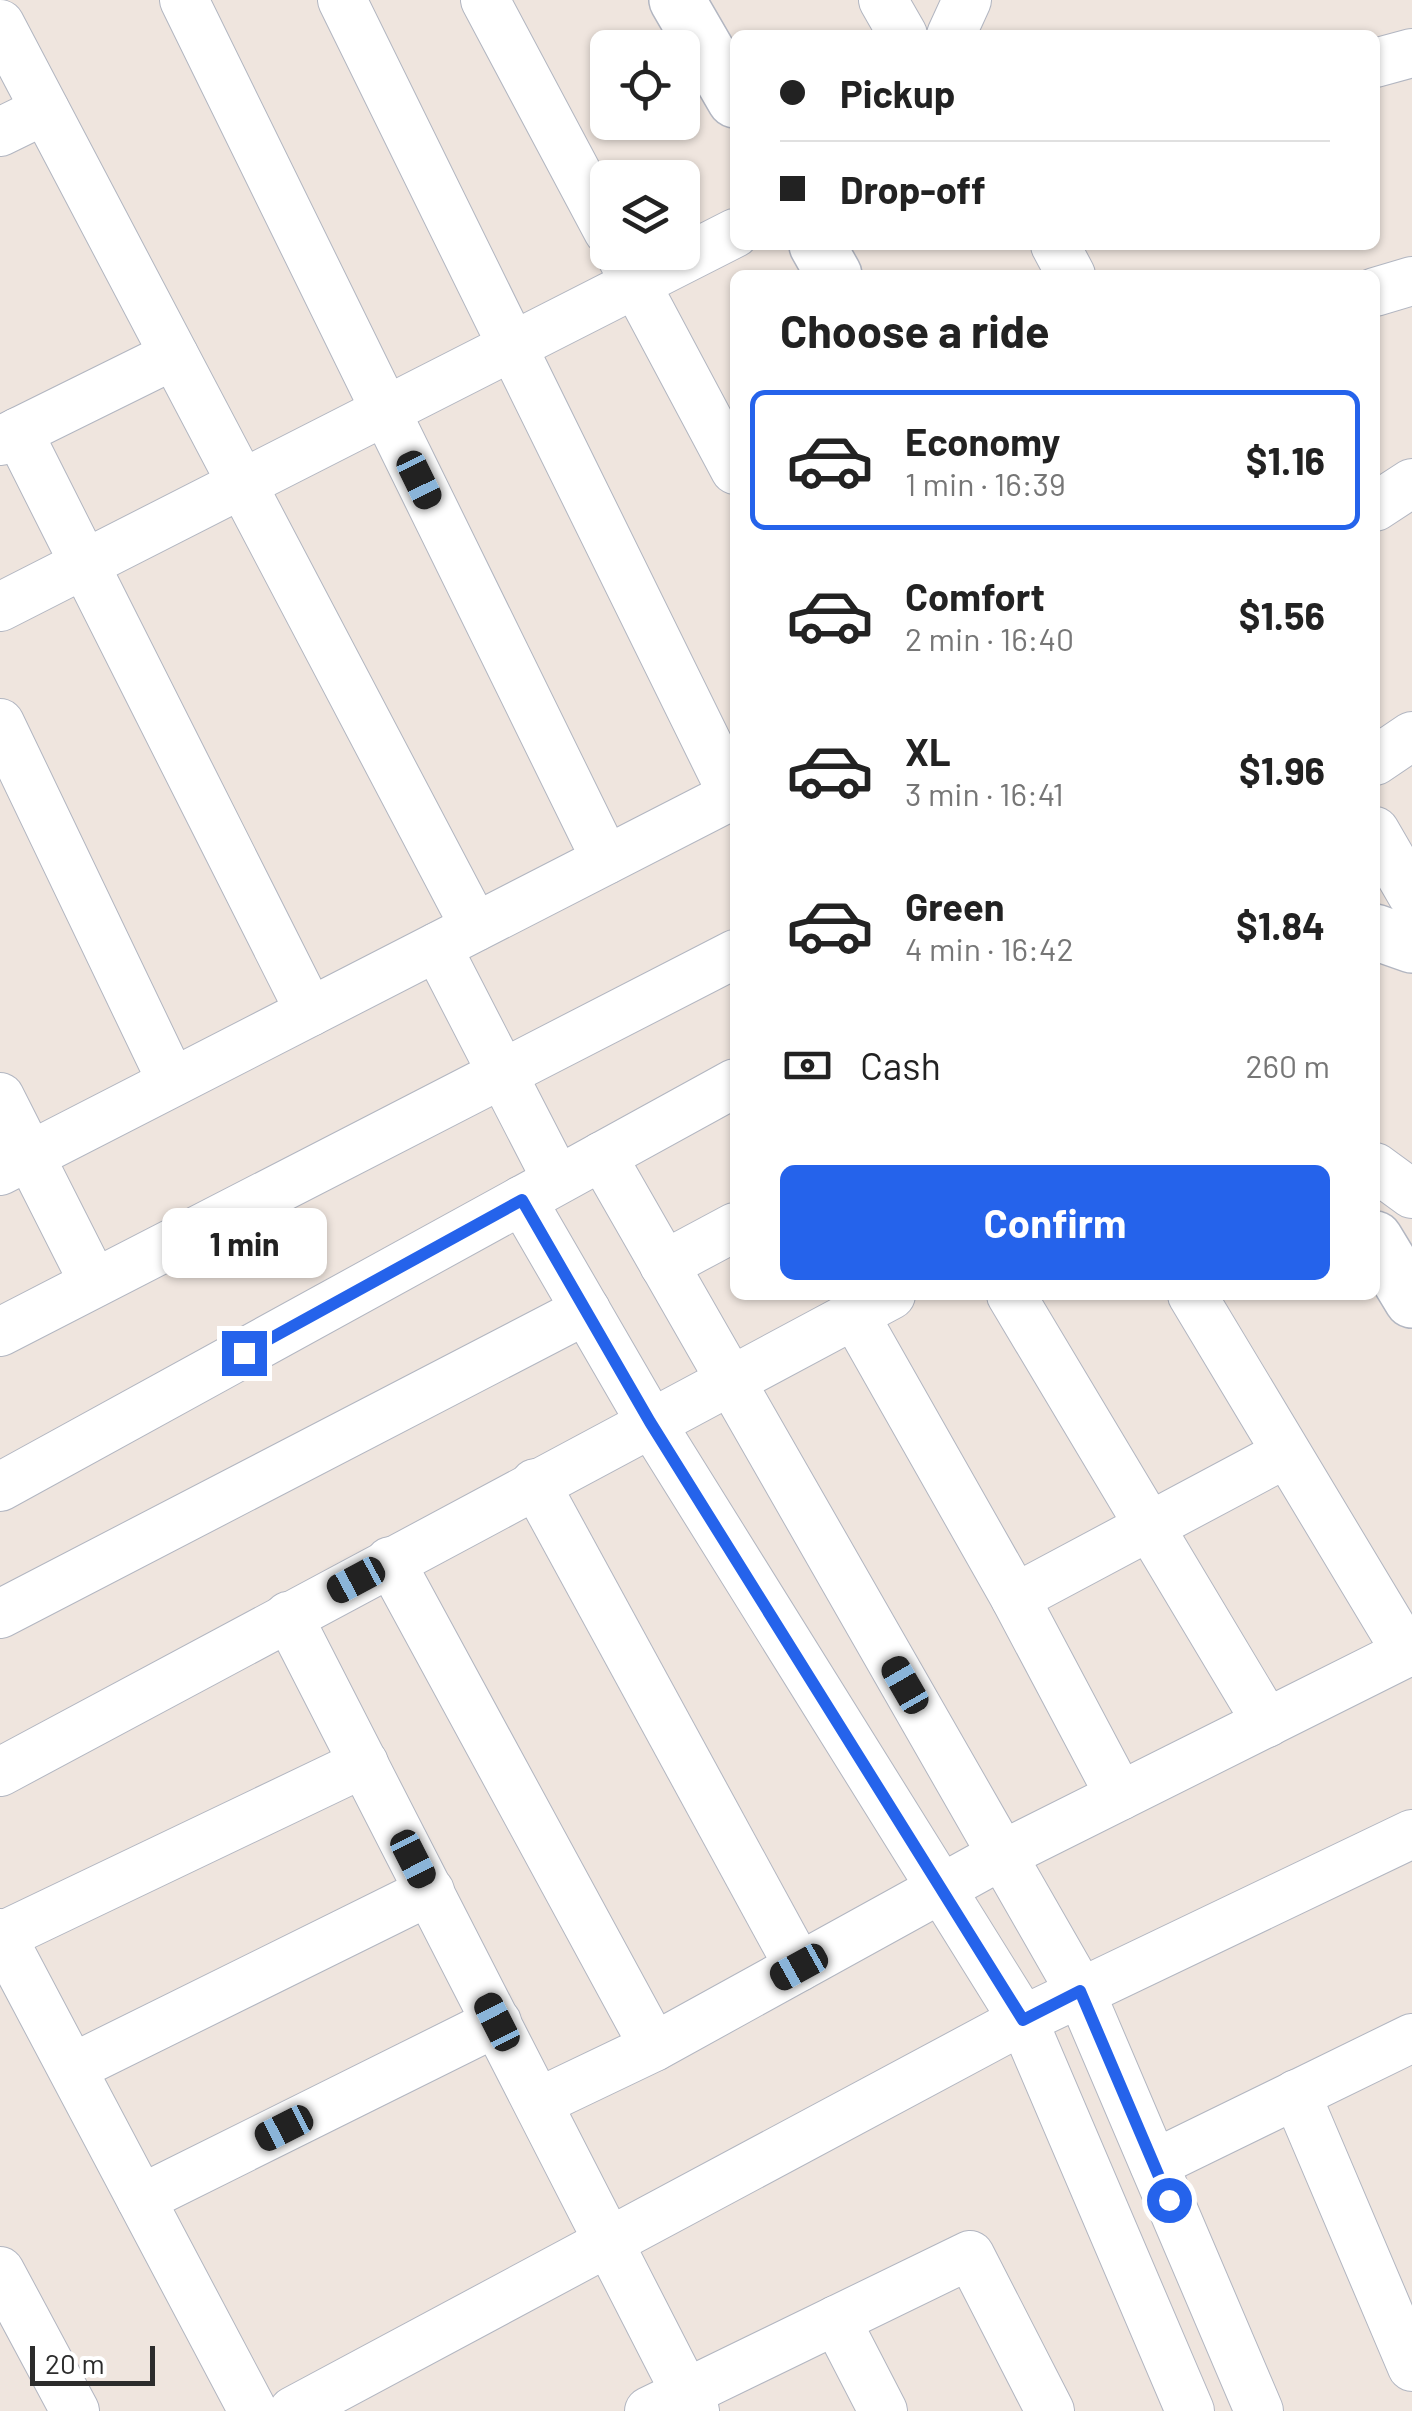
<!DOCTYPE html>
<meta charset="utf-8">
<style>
:root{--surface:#fff;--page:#f6f6f6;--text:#222;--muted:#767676;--line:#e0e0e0;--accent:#2563eb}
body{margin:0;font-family:Barlow,sans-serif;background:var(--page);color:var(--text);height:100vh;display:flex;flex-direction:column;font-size:38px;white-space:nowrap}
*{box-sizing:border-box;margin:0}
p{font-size:32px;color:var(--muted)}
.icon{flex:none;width:55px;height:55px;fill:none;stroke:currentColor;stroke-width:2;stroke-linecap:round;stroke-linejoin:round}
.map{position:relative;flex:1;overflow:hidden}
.sheet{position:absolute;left:730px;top:270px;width:650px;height:1030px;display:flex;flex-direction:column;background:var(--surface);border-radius:15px;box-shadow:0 2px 8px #0004}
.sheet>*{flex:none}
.hud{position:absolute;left:730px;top:30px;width:650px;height:220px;border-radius:15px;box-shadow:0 2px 8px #0004;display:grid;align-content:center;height:220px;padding:0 50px;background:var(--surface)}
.fabs{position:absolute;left:590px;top:30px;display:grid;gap:20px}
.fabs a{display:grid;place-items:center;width:110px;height:110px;border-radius:15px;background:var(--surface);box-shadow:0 2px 8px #0004;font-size:50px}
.scale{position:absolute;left:30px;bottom:25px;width:125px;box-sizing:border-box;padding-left:10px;border:5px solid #2c2c2c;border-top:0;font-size:28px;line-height:35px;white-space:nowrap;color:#2c2c2c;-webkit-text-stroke:8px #fff;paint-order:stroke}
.end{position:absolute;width:45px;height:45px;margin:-22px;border:12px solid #2563eb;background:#fff;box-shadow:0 0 0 5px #fff}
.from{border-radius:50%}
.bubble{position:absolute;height:70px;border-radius:15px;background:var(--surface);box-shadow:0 2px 8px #0004;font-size:32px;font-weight:700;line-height:70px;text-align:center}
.car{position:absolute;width:30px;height:60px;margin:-30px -15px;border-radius:12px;box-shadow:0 0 8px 2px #0007;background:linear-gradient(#222 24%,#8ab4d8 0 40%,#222 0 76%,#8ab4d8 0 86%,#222 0)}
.hud b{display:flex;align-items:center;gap:35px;height:95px;font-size:38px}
.hud b+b{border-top:2px solid var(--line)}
.hud i{width:25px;height:25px;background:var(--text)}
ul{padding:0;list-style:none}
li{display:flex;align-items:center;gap:30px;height:140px;margin:0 20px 15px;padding:0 30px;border:5px solid transparent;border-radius:15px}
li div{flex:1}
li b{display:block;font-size:38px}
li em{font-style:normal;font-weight:700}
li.selected{border-color:var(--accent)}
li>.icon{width:90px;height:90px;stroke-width:1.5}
h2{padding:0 50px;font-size:45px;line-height:120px}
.pay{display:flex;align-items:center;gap:25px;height:110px;padding:0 50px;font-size:38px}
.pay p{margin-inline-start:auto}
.primary-button{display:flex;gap:20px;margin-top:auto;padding:20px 50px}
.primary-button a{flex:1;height:115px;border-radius:15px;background:var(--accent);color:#fff;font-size:40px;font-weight:700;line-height:115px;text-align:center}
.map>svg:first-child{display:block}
</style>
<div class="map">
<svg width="1412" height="2411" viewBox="0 0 1412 2411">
<rect width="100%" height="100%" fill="#efe5de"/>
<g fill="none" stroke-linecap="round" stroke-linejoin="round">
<defs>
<g id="street">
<polyline points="184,0 606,860"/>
<polyline points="485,0 608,231"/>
<polyline points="883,0 903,35"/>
<polyline points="0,24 475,927"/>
<polyline points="951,35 967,0"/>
<polyline points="1375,63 1412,53"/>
<polyline points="0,132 45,110"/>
<polyline points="1055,245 1071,275"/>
<polyline points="621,256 735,470"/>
<polyline points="1375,292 1412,281"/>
<polyline points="18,432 310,1012"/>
<polyline points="0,441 174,355"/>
<polyline points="1375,507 1412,483"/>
<polyline points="0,607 735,233"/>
<polyline points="0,723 172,1082"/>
<polyline points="1375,761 1412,736"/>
<polyline points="1375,831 1412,895"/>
<polyline points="437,947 557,1180"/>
<polyline points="0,1097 94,1283"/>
<polyline points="602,1156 1080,1991 1259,2411"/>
<polyline points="1375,1167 1412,1194"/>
<polyline points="0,1171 733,795 342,0"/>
<polyline points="522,1200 650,1421 1023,2020 1190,2411"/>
<polyline points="664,1265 735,1227"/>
<polyline points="1011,1295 1267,1723"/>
<polyline points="1192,1295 1407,1653"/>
<polyline points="854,1314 1015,1598 1120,1796"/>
<polyline points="0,1332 735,954"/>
<polyline points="535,1483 799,1967"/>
<polyline points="0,1487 735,1083"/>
<polyline points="390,1561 654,2047"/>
<polyline points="1015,1598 1285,1454"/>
<polyline points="0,1614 586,1310"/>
<polyline points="288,1616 695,2411"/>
<polyline points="0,1772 891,1295"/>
<polyline points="0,1933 253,2411"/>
<polyline points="2,1936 364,1763"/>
<polyline points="72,2068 430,1891"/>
<polyline points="1296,2094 1412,2367"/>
<polyline points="539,2102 654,2047 1002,1855 1412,1650"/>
<polyline points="1154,2164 1412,2038"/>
<polyline points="141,2199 497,2022"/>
<polyline points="0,2271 75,2411"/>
<polyline points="836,2320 883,2411"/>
<polyline points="293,2411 1023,2020 1412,1834"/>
<polyline points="649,2411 970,2255 1050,2411"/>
</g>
<g id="secondary">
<polyline points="677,0 735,100"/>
<polyline points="817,245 834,275"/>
<polyline points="1375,932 1412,945"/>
<polyline points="1375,1239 1412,1300"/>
</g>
</defs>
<!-- street casing -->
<use href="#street" stroke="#b2b6c1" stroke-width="50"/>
<!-- secondary casing -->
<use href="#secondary" stroke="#b2b6c1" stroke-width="58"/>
<!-- street -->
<use href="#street" stroke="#fff" stroke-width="48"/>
<!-- secondary -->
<use href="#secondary" stroke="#fff" stroke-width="55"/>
</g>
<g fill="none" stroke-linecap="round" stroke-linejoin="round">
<!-- route -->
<polyline stroke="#2563eb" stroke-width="12" points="244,1353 522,1200 650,1422 1023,2020 1080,1991 1169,2200"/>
</g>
</svg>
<div class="fabs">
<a><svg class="icon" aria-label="locate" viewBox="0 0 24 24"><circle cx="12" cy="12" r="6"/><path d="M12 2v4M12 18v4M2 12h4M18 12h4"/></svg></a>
<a><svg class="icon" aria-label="layers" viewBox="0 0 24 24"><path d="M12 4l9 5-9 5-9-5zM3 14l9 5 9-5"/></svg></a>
</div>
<div class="scale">20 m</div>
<i class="end from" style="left:1169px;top:2200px"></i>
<i class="end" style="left:244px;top:1353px"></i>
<div class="bubble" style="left:162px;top:1208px;width:165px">1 min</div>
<i class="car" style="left:419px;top:480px;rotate:154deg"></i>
<i class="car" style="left:356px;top:1580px;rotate:242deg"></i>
<i class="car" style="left:905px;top:1685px;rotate:330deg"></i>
<i class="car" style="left:413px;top:1859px;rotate:153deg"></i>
<i class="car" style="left:799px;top:1967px;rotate:241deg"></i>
<i class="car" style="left:497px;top:2022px;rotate:333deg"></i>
<i class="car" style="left:284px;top:2128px;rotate:243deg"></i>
<div class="hud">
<b><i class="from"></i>Pickup</b>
<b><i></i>Drop-off</b>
</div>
<section class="sheet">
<h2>Choose a ride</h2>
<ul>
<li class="selected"><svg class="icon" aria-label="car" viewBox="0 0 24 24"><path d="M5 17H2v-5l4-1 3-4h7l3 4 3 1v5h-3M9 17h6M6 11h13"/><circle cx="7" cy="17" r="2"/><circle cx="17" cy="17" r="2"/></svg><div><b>Economy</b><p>1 min · 16:39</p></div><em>$1.16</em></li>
<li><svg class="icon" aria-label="car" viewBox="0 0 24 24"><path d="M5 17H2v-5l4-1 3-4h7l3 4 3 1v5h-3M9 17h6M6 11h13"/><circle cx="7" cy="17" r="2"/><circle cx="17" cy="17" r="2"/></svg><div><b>Comfort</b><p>2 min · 16:40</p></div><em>$1.56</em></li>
<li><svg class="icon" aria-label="car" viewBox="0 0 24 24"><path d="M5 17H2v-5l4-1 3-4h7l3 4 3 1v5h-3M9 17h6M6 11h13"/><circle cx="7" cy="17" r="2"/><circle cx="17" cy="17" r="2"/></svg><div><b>XL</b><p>3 min · 16:41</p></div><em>$1.96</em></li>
<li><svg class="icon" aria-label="car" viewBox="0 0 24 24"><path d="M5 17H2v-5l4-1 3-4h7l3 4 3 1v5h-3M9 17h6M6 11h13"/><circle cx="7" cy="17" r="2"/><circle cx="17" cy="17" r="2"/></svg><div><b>Green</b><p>4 min · 16:42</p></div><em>$1.84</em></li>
</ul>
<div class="pay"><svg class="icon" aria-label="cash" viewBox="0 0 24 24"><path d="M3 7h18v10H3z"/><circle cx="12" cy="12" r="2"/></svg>Cash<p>260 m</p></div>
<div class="primary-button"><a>Confirm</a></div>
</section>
</div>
